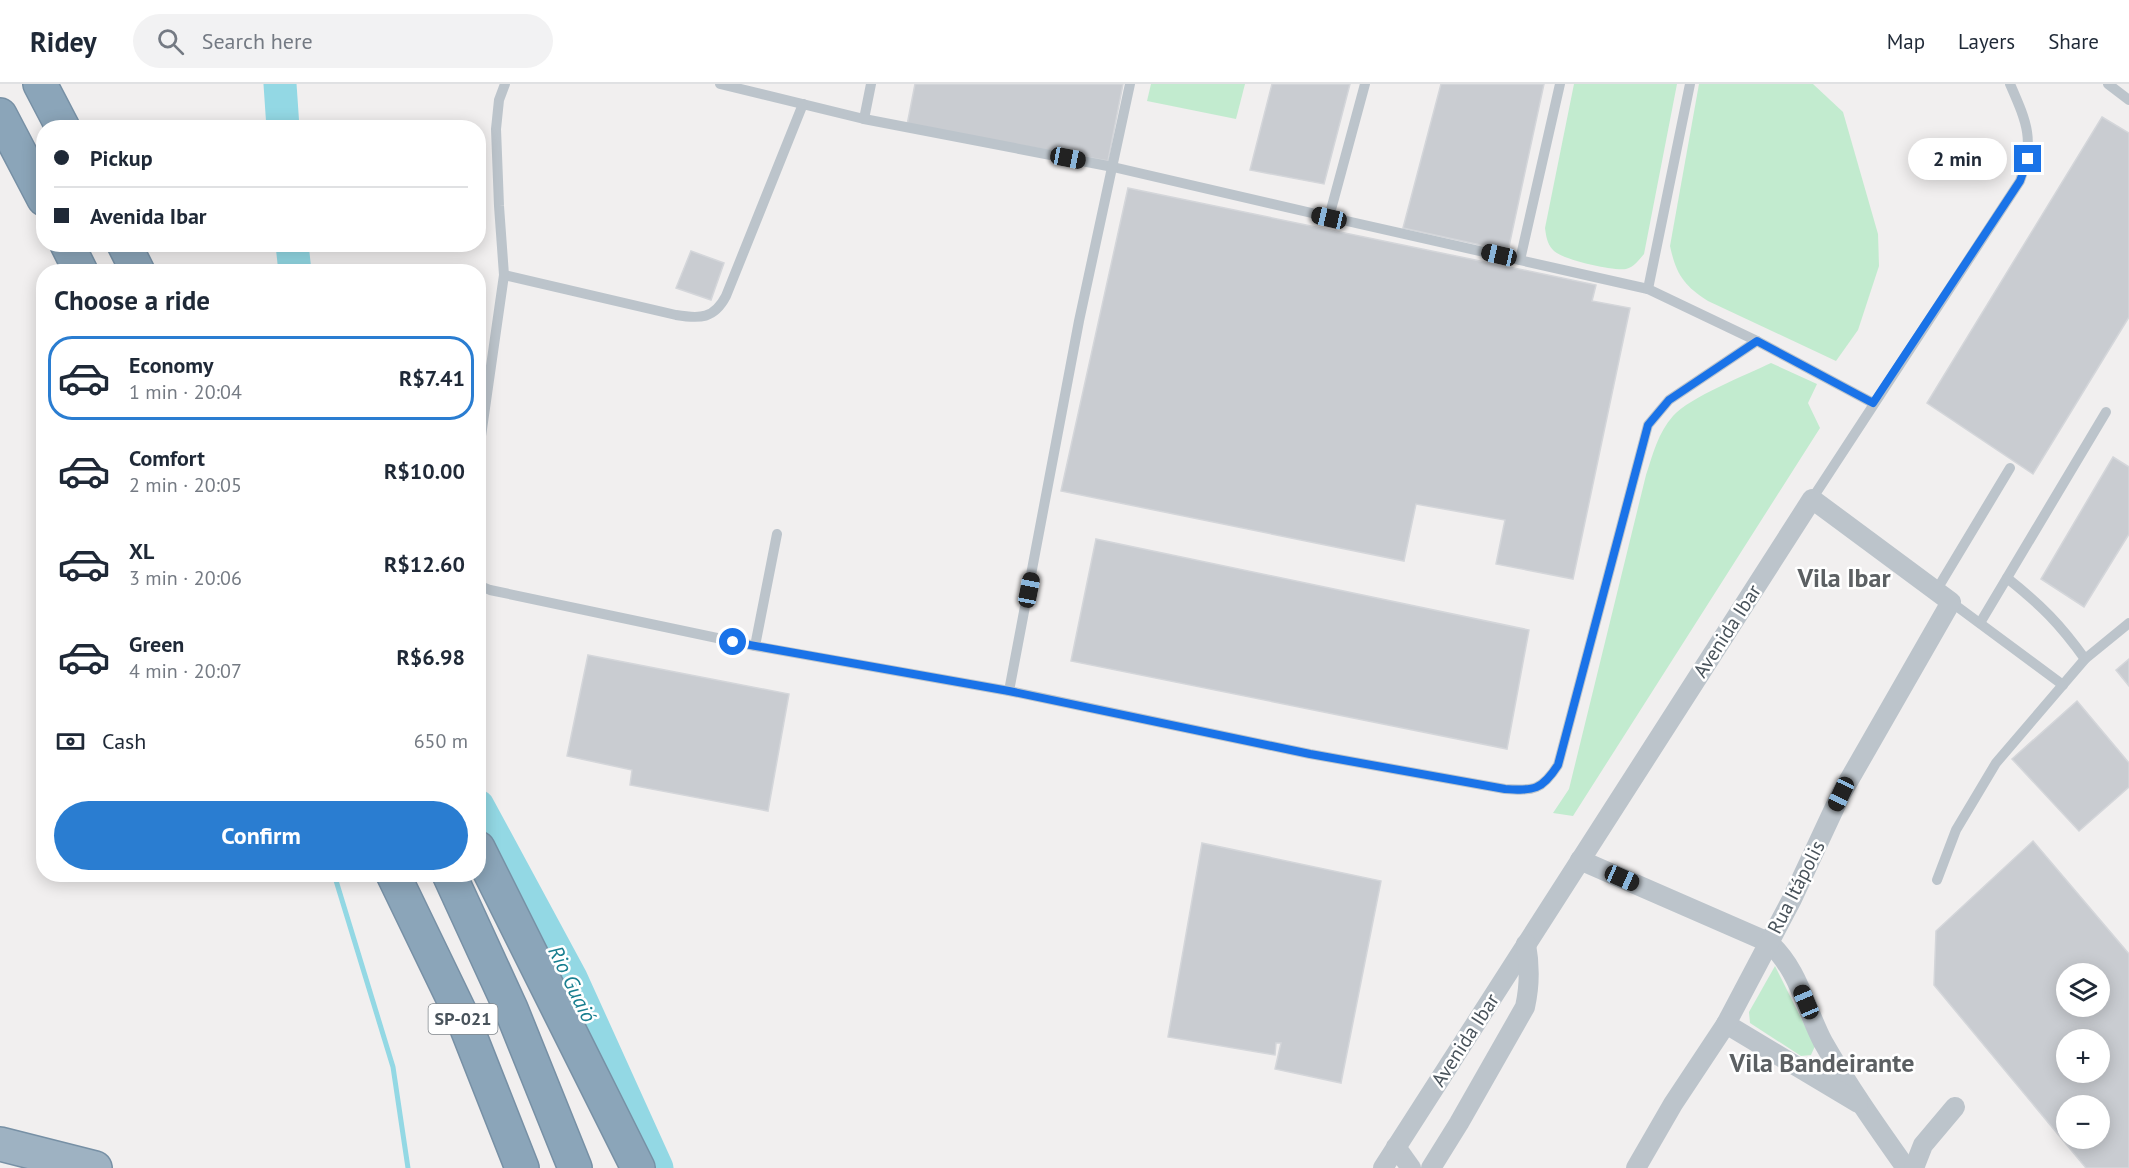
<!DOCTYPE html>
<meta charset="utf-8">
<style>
:root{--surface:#fff;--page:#f2f2f3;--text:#1f2937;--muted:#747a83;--line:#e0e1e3;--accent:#2a7dd1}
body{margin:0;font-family:"PT Sans",sans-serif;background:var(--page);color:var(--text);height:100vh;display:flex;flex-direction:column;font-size:22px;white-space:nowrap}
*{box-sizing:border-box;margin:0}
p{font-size:20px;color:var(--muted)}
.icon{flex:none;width:33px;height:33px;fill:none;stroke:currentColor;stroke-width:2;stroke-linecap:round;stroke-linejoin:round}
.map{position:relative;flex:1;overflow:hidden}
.panel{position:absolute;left:36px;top:180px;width:450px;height:618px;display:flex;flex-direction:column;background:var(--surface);border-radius:24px;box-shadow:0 3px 15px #0003}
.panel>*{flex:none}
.top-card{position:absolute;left:36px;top:36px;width:450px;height:132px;border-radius:24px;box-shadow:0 3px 15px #0003;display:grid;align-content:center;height:132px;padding:0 18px;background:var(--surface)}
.fabs{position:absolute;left:2056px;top:879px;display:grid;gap:12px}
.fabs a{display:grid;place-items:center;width:54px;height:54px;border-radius:50%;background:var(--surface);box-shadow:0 3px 15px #0003;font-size:30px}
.end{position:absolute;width:27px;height:27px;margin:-14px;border:8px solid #1a73e8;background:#fff;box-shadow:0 0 0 3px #fff}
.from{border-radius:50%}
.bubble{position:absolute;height:42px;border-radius:21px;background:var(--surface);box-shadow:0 3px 15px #0003;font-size:20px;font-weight:700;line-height:42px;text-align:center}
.car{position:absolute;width:18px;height:36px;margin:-18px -9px;border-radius:8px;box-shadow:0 0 4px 2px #0007;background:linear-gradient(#222 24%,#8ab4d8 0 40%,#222 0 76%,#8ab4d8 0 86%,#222 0)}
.top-card b{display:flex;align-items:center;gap:21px;height:57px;font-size:22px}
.top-card b+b{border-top:2px solid var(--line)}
.top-card i{width:15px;height:15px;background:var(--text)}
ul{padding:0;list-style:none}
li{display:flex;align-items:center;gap:18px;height:84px;margin:0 12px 9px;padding:0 6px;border:3px solid transparent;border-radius:24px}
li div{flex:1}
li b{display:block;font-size:22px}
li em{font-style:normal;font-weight:700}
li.current{border-color:var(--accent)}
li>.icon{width:54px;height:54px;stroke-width:1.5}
h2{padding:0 18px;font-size:27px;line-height:72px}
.pay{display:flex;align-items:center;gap:15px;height:66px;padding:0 18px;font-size:22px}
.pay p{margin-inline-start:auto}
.action{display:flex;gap:12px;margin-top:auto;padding:12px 18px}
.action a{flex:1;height:69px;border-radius:36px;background:var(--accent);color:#fff;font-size:24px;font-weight:700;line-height:69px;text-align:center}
header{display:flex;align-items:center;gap:36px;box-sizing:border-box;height:84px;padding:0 30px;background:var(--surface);border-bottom:2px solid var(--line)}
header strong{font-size:28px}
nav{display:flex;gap:33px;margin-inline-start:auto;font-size:21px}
.search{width:420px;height:54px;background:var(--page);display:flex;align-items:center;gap:15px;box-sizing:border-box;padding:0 21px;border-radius:33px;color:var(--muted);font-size:22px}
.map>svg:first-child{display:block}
</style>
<header>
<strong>Ridey</strong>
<div class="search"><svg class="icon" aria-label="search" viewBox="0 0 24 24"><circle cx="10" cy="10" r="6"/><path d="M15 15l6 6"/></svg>Search here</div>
<nav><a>Map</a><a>Layers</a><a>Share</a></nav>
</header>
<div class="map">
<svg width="2129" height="1084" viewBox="0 0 2129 1084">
<rect width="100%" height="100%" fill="#f1efef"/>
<!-- green -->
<g fill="#c2ebcf">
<polygon points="1151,0 1245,0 1236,35 1147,17"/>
<path d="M1574 0H1677L1644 170C1639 176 1634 183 1626 185 1613 187 1562 176 1553 166 1547 160 1546 151 1545 144Z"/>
<path d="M1699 0H1813L1843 28 1878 150 1879 182 1858 246 1836 277 1708 217C1684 202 1676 190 1670 162Z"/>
<path d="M1771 279 1817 300 1808 319 1820 344 1573 732 1553 729 1569 705 1646 391C1653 370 1658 349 1673 332 1690 313 1746 291 1771 279Z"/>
<polygon points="1775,882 1815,962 1811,971 1801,972 1750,939 1749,928"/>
</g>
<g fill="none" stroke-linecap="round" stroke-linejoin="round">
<!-- stream -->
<polyline stroke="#93d8e4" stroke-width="5" points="334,790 393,983 408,1084"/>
<!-- river -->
<g stroke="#93d8e4" stroke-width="33">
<polyline points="280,0 283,44"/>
<polyline points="292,160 295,188"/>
<polyline points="478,722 571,894 657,1084"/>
</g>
</g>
<!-- building -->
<g fill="#c9ccd1" stroke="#d4d6da" stroke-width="1.5" fill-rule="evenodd">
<polygon points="915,0 1123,0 1108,77 907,41"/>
<polygon points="1272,0 1350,0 1324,100 1250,86"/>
<polygon points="1441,0 1544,0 1508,167 1403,144"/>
<polygon points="2102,33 2129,49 2129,233 2033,390 1927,319"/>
<polygon points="1128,104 1596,201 1592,217 1630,224 1573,495 1496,480 1505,436 1416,420 1404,477 1061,407"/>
<polygon points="691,167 724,179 711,216 676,204"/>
<polygon points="2113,373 2129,383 2129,450 2084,523 2041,495"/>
<polygon points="1096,455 1529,546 1507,665 1071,577"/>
<polygon points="588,571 789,610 768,727 630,701 632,686 567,672"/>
<polygon points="2129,575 2129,602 2116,586"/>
<polygon points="2077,617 2129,679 2129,703 2079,747 2012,675"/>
<path d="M2033 757 2129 870V1084H2086L1934 901 1936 847ZM2067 890H2100V922H2067ZM2067 956H2100V988H2067ZM2067 1022H2100V1054H2067Z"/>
<polygon points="1202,759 1381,797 1341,999 1275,985 1281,959 1276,959 1275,971 1168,953"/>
</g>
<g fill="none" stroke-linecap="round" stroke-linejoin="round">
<defs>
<polyline id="trunk" points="0,1060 95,1084"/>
<g id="motorway">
<polyline points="40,0 63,44"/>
<polyline points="0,31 44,115"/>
<polyline points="67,160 81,188"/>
<polyline points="124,160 138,188"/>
<polyline points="478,764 638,1084"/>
<polyline points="393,790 464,937 522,1084"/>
<polyline points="449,790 511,925 575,1084"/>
</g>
</defs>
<!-- trunk casing -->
<use href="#trunk" stroke="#7790a5" stroke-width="36"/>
<!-- motorway casing -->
<use href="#motorway" stroke="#7790a5" stroke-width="36"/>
<!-- service -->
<g stroke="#bcc4cb" stroke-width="10">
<polyline points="720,0 864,35 1113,83 1329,133 1648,205"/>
<polyline points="1690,0 1648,205 1757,257 1873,319"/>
<polyline points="2108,0 2129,16"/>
<polyline points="864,35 871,0"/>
<polyline points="1329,133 1365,0"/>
<polyline points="1520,176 1560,0"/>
<path d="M504 191 676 231C700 235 714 235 726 212L803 20"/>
<polyline points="478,373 504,191 499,122 496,45 499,16 505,0"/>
<path d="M1812 415 2020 97C2035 56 2027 39 2010 0"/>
<path d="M2007 494C2041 521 2060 540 2085 575"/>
<path d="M478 501 490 506 755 562 1009 607 1310 670 1505 705C1534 707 1542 706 1558 681L1648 341 1669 316 1757 257"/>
<polyline points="1936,507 2010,384"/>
<polyline points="1951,518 2063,601"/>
<polyline points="1980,539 2106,328"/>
<polyline points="755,562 777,450"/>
<polyline points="1009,607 1079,237 1130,0"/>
<polyline points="1937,796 1956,746 1996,679 2085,575 2129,539"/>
</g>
<!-- minor -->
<g stroke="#bcc4cb" stroke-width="20">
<path d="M1580 776 1768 858C1799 885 1805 924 1823 958 1848 1002 1877 1043 1906 1084"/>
<polyline points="1726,940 1858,1019"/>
<polyline points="1396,1063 1411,1084"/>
<polyline points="1383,1084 1812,415 1951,518 1841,710 1792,815 1726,940 1673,1020 1636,1084"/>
<path d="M1431 1084 1459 1039 1525 923C1530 901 1530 882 1526 860"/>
<polyline points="1914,1084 1923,1061 1955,1023"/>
</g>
<!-- trunk -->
<use href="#trunk" stroke="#9eb2c2" stroke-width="33"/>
<!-- motorway -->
<use href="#motorway" stroke="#8ba5b9" stroke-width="33"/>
</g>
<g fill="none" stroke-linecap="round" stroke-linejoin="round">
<!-- route -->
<path stroke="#1a73e8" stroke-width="8" d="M733 558 1009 607 1310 670 1505 705C1534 707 1542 706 1558 681L1648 341 1669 316 1757 257 1873 319 2020 97 2028 75"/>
</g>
<g text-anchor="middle" stroke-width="5" stroke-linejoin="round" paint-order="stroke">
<!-- shield labels -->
<rect fill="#fff" stroke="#80878c" stroke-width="1.5" x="428.5" y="920" width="69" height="30" rx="4.5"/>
<g font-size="18" font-weight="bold" fill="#49535b">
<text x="463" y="941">SP-021</text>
</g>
<!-- street labels -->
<g font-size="20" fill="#49535b" stroke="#fff">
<text transform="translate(1727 547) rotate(-57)" y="7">Avenida Ibar</text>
<text transform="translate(1796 803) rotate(-63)" y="7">Rua Itápolis</text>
<text transform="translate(1465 956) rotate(-57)" y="7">Avenida Ibar</text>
</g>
<!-- water labels -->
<g font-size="21" font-style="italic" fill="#187e8f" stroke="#fff">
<text transform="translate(572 900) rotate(64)" y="7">Rio Guaió</text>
</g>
<!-- district labels -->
<g font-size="26" font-weight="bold" fill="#5c6063" stroke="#fff">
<text x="1844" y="503">Vila Ibar</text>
<text x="1822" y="988">Vila Bandeirante</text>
</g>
</g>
</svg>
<div class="fabs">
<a><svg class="icon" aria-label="layers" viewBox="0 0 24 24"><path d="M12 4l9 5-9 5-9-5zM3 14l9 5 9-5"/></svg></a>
<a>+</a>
<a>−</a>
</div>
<i class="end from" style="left:733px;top:558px"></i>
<i class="end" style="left:2028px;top:75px"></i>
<div class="bubble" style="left:1908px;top:54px;width:99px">2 min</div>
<i class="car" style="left:1068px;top:74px;rotate:101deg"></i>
<i class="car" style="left:1329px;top:134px;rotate:283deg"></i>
<i class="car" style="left:1499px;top:171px;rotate:283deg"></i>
<i class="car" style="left:1029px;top:506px;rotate:11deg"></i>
<i class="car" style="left:1841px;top:710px;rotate:205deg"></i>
<i class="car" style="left:1622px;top:794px;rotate:114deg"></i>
<i class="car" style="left:1806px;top:918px;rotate:337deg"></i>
<div class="top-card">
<b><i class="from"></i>Pickup</b>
<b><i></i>Avenida Ibar</b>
</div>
<section class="panel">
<h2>Choose a ride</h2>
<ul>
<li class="current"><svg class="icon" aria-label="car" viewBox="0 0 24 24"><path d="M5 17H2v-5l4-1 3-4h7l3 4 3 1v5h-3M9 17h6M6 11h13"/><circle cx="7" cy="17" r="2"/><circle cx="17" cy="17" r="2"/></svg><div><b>Economy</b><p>1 min · 20:04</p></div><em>R$7.41</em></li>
<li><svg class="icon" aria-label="car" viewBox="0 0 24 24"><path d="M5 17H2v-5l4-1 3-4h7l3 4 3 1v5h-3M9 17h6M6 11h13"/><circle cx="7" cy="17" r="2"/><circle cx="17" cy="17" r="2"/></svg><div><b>Comfort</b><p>2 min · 20:05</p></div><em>R$10.00</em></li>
<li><svg class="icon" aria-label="car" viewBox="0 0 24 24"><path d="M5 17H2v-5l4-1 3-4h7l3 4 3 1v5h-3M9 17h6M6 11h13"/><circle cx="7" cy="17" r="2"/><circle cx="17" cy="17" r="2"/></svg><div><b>XL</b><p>3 min · 20:06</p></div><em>R$12.60</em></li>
<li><svg class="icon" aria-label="car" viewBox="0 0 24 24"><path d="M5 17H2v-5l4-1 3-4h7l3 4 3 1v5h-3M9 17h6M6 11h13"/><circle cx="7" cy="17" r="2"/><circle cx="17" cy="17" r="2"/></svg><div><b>Green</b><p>4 min · 20:07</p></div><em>R$6.98</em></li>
</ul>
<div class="pay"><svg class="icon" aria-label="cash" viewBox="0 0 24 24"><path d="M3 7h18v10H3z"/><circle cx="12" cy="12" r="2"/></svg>Cash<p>650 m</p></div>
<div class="action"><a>Confirm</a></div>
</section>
</div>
